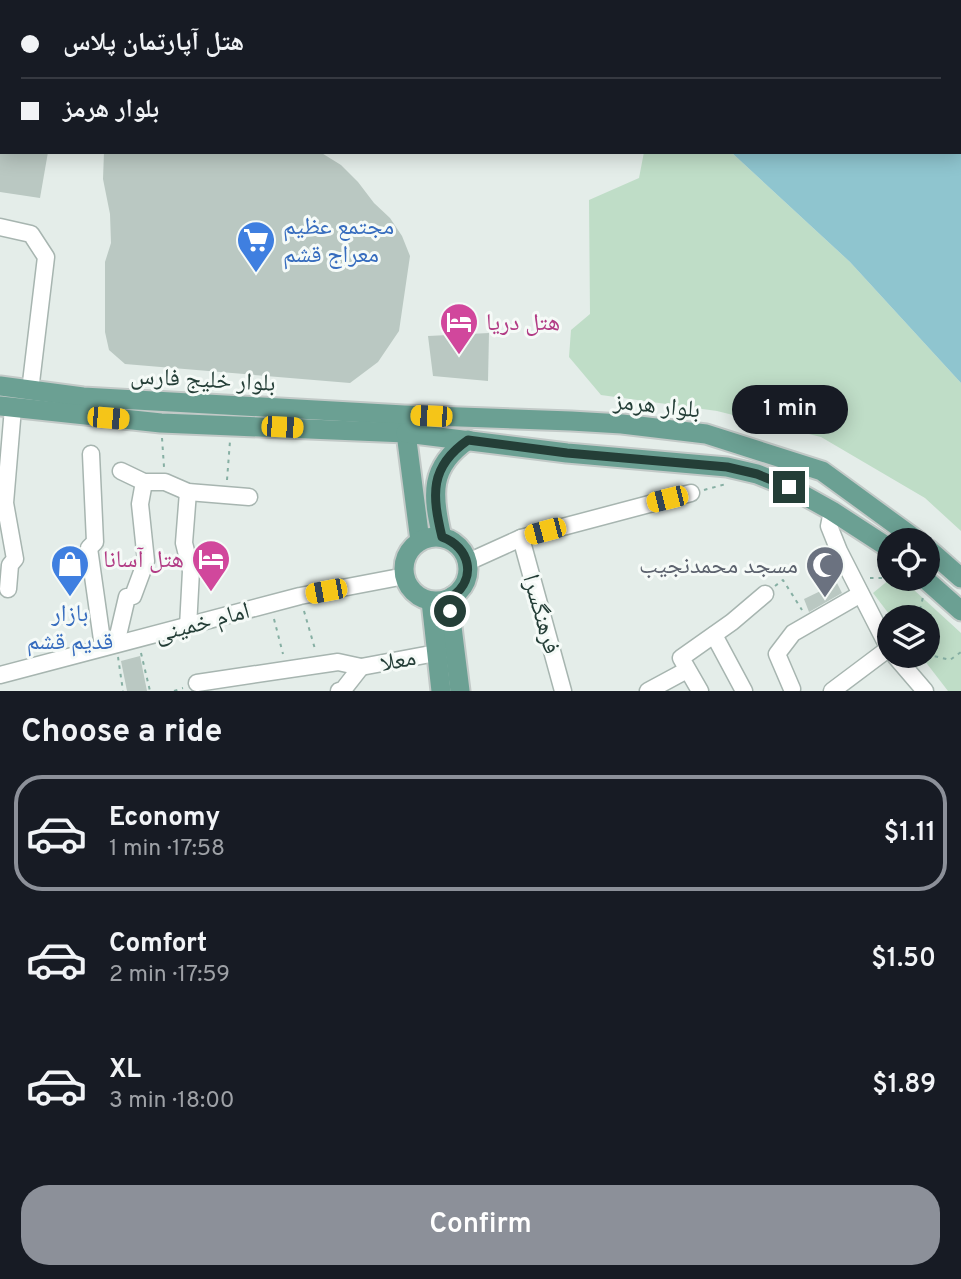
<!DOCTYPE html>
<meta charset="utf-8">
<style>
:root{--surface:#171b24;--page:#242831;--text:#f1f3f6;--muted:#9ea1a6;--line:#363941;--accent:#8c9099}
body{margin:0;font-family:Overpass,"Noto Naskh Arabic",sans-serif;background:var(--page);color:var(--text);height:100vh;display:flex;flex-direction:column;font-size:26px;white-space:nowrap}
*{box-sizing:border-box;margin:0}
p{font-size:23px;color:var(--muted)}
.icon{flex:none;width:38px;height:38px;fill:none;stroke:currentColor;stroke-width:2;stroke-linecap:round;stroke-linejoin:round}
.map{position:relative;height:691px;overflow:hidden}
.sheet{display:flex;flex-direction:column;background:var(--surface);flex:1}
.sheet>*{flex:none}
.top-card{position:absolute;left:0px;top:0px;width:962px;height:154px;box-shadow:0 4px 18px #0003;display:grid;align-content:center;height:154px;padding:0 21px;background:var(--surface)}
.buttons{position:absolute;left:877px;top:528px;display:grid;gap:14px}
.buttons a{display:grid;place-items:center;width:63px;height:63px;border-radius:50%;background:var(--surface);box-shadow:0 4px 18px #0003;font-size:35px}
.end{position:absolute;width:32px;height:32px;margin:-16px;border:9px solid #243e37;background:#fff;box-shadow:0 0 0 4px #fff}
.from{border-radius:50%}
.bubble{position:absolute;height:49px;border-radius:24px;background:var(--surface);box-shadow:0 4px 18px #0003;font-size:23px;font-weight:600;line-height:49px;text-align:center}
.car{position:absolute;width:21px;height:42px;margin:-21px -10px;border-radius:9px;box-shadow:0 0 5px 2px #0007;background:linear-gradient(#f5c518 24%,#345 0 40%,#f5c518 0 76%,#345 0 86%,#f5c518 0)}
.top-card b{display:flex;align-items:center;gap:24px;height:66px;font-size:26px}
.top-card b+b{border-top:2px solid var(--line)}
.top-card i{width:18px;height:18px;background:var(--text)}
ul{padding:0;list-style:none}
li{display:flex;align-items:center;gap:21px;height:116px;margin:0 14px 10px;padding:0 7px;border:4px solid transparent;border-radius:28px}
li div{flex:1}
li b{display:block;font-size:26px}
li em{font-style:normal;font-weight:600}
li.on{border-color:var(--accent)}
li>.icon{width:63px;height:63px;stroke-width:1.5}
h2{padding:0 21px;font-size:32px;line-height:84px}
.button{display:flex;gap:14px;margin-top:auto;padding:14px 21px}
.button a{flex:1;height:80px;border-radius:28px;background:var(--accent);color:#fff;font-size:28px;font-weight:600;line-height:80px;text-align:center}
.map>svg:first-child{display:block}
</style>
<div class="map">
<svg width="961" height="691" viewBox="0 0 961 691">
<rect width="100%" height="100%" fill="#e4ede9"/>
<!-- green -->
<g fill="#bfddc7">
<polygon points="644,152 731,152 850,262 961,383 961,531 925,498 821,437 717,411 601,395 569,357 571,330 590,314 589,200 639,178"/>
<polygon points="890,579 902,579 961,633 961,691 948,691 921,656 928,656 928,618 892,618 873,593"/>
</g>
<!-- water -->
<polygon fill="#8fc5cf" points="556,0 961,0 961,383 850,262 731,152 961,152 961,2"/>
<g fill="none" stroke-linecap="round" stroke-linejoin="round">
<!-- ferry -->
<polyline stroke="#216878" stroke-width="2" stroke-dasharray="9 7" stroke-linecap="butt" points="894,0 897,2"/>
</g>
<!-- building -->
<g fill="#bac8c2">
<polygon points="0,152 48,152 40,198 0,192"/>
<polygon points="104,152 320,152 341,165 358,182 374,203 390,218 402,236 410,256 399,331 378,362 350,383 125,364 109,350 105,332 105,262 111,243 110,214 103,179"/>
<polygon points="489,333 488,381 433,376 428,336"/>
<polygon points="837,583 842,593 809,612 804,599"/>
<polygon points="140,656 147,691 127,691 121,661"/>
</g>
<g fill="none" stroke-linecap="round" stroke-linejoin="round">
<defs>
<g id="minor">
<polyline points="0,227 31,234 46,257 30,391"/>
<polyline points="91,454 95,542 89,548 103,647"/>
<polyline points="121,471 144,482 165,482 188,492 249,497"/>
<polyline points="832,511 829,526 839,551 889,649"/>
<polyline points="521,538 563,691"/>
<polyline points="468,562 521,538 691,493"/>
<polyline points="8,589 10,565 15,559 5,503 13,408"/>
<polyline points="188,627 191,571 184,543 188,492"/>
<polyline points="714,635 744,691"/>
<polyline points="116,644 127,597 133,596 146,561 140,504 144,482"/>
<polyline points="895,656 925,691"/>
<polyline points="0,675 300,596 405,576"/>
<polyline points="197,683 338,662 361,667 436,653"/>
<polyline points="792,689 777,654 793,633 859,595"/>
<polyline points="339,691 343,690 361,667"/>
<polyline points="648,691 687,670"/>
<polyline points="700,691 681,658 732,622 765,594"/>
<polyline points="832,691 888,649"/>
</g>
<g id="major">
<polyline points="0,386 83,397 404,415 571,421 622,424 706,434 822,471 918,541"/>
<polyline points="0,406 161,423 406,433 420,541"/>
<polyline points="406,433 567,453 727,467 757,474 789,487 832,511 889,548"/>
<circle cx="436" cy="569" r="32"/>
<path d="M442 537C432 495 429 467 468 440"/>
<polyline points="928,549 961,578"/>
<polyline points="925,579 961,611"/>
<polyline points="453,596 450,611 460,691"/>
<polyline points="431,601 441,691"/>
</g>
</defs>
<!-- minor casing -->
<use href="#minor" stroke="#a7b5b0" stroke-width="19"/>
<!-- major casing -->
<use href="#major" stroke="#c2c9c7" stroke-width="23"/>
<!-- path -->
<g stroke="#86afa3" stroke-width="2" stroke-dasharray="3.5 5" stroke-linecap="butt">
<polyline points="12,0 13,2"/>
<polyline points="0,12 2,13"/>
<polyline points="162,438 164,467"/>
<polyline points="227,480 230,441"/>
<polyline points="704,490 726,484"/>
<polyline points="870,578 889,578"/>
<polyline points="775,586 783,580 802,610"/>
<polyline points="304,611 315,649"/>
<polyline points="918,618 923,597"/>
<polyline points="274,619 283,654"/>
<polyline points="928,651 934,656 950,660 961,652"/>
<polyline points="141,653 150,691"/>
<polyline points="118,657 123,691"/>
<polyline points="174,691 183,688"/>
</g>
<!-- minor -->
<use href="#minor" stroke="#fff" stroke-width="16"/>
<!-- major -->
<use href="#major" stroke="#6ba093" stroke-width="19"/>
</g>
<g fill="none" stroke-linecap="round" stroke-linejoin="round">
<!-- route -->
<path stroke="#243e37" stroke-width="9" d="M450 611 453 596C477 578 470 547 442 537 432 495 429 467 468 440L567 453 727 467 757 474 789 487"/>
</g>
<!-- icons -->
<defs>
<symbol id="supermarket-pin" viewBox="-11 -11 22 30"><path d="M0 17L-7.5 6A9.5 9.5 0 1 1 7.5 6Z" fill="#3f7fe0" stroke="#f5faf7"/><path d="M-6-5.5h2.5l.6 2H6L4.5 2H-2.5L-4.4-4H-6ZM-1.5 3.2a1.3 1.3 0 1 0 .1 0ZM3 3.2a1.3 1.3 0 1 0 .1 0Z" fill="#fff"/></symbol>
<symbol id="hotel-pin" viewBox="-11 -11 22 30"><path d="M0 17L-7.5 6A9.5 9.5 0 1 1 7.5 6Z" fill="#d1479c" stroke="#f5faf7"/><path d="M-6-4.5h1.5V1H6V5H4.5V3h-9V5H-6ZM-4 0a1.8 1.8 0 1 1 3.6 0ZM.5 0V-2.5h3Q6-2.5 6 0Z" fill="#fff"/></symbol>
<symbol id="shop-pin" viewBox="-11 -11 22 30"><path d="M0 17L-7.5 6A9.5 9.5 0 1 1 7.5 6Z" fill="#3f7fe0" stroke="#f5faf7"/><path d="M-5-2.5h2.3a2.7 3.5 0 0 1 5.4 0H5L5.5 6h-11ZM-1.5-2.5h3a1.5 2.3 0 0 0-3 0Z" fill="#fff"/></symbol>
<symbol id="mosque-pin" viewBox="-11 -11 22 30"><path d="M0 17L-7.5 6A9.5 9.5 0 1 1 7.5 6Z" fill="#6b7280" stroke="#f5faf7"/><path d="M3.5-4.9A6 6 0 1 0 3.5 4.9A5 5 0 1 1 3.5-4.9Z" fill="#fff"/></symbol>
</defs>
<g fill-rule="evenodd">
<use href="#supermarket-pin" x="234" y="218" width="44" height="60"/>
<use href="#hotel-pin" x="437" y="300" width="44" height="60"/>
<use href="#hotel-pin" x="189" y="537" width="44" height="60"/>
<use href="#shop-pin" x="48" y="542" width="44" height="60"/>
<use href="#mosque-pin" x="803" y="543" width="44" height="60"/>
</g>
<g text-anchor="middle" stroke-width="6" stroke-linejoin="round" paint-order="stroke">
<!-- shop labels -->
<g font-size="24" fill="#366cbe" stroke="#f5faf7" text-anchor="start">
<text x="283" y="234">مجتمع عظیم<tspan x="283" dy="28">معراج قشم</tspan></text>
<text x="70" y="621" text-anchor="middle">بازار<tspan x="70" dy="28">قدیم قشم</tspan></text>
</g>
<!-- hotel labels -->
<g font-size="24" fill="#b23c85" stroke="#f5faf7" text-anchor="start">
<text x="486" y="330">هتل دریا</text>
<text x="184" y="567" text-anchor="end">هتل آسانا</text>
</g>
<!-- street labels -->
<g font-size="24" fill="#243e37" stroke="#f5faf7">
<text transform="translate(203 379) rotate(3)" y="8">بلوار خلیج فارس</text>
<text transform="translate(657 405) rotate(6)" y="8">بلوار هرمز</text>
<text transform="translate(542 614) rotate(74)" y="8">فرهنگسرا</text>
<text transform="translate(202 622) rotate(-15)" y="8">امام خمینی</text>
<text transform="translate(398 660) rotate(-11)" y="8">معلا</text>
</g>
<!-- worship labels -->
<g font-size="24" fill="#5b616d" stroke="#f5faf7" text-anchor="end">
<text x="798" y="573">مسجد محمدنجیب</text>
</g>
</g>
</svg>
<div class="buttons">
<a><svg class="icon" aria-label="locate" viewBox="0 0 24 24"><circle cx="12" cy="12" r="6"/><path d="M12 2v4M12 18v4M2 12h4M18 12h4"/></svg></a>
<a><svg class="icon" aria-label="layers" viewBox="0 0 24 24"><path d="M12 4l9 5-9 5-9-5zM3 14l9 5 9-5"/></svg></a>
</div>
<i class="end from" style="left:450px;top:611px"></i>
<i class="end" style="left:789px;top:487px"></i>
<div class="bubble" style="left:732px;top:385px;width:116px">1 min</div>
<i class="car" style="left:431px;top:416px;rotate:272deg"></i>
<i class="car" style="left:108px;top:418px;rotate:95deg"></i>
<i class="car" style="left:282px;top:427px;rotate:93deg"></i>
<i class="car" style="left:667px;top:499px;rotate:256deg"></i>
<i class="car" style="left:545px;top:531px;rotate:255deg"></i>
<i class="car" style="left:326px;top:591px;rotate:259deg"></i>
<div class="top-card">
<b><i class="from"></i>هتل آپارتمان پلاس</b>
<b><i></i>بلوار هرمز</b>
</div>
</div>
<section class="sheet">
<h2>Choose a ride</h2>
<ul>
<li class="on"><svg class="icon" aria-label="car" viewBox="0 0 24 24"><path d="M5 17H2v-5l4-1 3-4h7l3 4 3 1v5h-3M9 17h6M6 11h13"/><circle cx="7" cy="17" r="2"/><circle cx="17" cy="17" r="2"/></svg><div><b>Economy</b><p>1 min · 17:58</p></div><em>$1.11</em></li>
<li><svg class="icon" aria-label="car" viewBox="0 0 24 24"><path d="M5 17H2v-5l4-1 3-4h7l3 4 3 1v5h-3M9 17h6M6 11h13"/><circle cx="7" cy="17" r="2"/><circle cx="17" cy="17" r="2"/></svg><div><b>Comfort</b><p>2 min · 17:59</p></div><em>$1.50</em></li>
<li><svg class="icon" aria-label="car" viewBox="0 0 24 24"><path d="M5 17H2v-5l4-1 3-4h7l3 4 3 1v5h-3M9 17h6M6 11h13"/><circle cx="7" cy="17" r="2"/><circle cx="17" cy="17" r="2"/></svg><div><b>XL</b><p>3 min · 18:00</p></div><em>$1.89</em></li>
</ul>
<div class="button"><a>Confirm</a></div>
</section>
